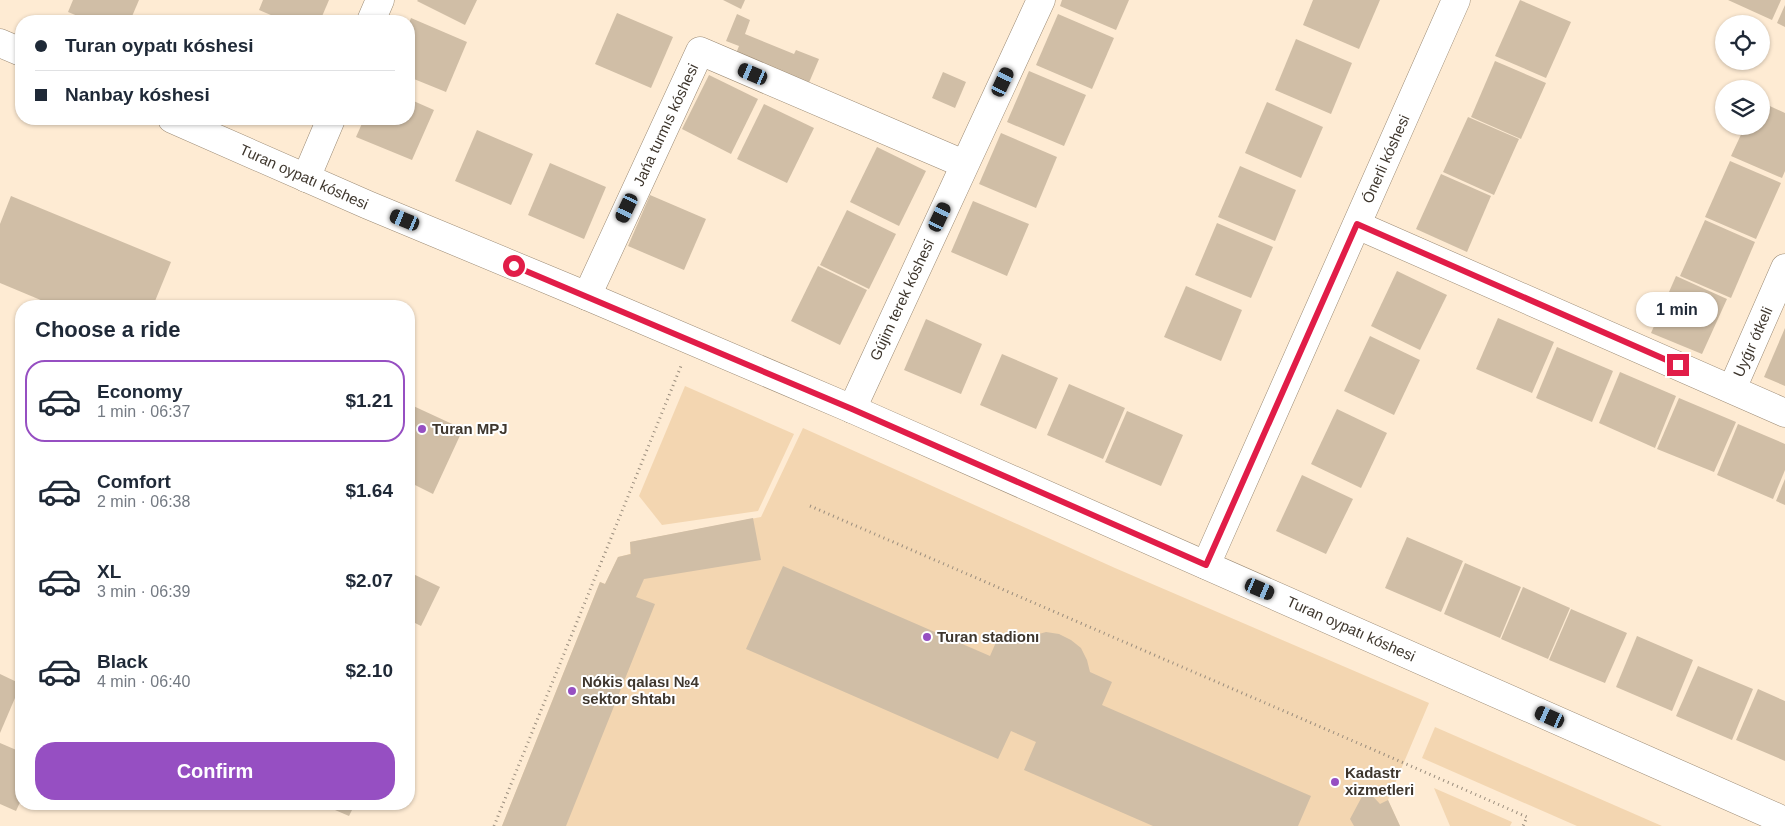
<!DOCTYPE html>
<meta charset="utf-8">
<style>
:root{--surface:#fff;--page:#f6f6f7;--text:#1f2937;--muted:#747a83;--line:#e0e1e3;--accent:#964fc2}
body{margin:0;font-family:Arial,sans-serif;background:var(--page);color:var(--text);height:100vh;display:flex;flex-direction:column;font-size:19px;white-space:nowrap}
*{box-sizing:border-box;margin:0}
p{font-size:16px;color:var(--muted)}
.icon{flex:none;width:28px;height:28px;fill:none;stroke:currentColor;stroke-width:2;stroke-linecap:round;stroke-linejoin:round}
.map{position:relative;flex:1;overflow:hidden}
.sheet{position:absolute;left:15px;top:300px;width:400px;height:510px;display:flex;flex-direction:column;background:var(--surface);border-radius:20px;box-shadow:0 1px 4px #0004}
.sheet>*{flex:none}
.banner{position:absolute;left:15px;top:15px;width:400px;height:110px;border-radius:20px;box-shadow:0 1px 4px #0004;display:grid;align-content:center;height:110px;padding:0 20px;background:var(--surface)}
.controls{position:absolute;left:1715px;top:15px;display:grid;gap:10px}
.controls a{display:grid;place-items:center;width:55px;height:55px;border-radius:50%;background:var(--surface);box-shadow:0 1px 4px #0004;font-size:25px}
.end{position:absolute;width:22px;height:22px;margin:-11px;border:6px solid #e11d48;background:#fff;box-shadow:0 0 0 2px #fff}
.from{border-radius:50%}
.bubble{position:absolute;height:35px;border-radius:18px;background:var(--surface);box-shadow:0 1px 4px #0004;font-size:16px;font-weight:700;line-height:35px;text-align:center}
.car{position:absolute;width:15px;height:30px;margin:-15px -8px;border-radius:6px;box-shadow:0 0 4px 1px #0007;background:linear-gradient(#222 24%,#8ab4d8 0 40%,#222 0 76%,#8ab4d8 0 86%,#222 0)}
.banner b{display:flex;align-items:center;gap:18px;height:48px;font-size:19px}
.banner b+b{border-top:1px solid var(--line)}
.banner i{width:12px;height:12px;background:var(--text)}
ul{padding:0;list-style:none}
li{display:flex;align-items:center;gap:15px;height:82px;margin:0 10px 8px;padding:0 10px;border:2px solid transparent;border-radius:20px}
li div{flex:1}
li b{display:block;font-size:19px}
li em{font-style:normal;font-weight:700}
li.active{border-color:var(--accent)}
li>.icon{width:45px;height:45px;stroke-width:1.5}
h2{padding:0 20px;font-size:22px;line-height:60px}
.button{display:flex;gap:10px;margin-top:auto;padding:10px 20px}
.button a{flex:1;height:58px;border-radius:20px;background:var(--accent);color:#fff;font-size:20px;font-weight:700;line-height:58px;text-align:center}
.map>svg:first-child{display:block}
</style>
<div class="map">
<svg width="1785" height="826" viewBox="0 0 1785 826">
<rect width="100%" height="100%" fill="#feebd3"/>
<!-- green -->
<g fill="#f3d6b1">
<polygon points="685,386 794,434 758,511 662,525 639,496"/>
<polygon points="803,428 1115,568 1429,703 1388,800 1400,826 502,826 600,582 605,584 618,557 630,554 630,542 761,517"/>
<polygon points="1435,727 1662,826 1577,826 1422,758"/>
<polygon points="1434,788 1512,822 1510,826 1450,826"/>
</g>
<!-- building -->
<g fill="#d0bea6">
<polygon points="73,0 139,0 130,21 90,21 68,12"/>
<polygon points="263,0 329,0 320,21 285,21 259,10"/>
<polygon points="418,0 477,0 465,25 417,1"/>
<polygon points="723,0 745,0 741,9"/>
<polygon points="1062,0 1129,0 1116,30 1060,6"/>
<polygon points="1313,0 1380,0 1359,49 1303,25"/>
<polygon points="1520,0 1571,22 1546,78 1495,56"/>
<polygon points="1728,0 1781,0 1772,20"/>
<polygon points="1785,5 1785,27 1777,23"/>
<polygon points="617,13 673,37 651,88 595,64"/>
<polygon points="737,14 750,20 745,34 794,54 796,50 819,59 808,85 735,56 739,46 726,41"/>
<polygon points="1058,14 1114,38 1092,89 1036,65"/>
<polygon points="411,18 467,42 446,92 409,77 409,23"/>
<polygon points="1296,39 1352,63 1331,114 1275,90"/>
<polygon points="1495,61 1546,83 1521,139 1471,117"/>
<polygon points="1029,71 1086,95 1064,146 1007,122"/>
<polygon points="943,72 966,82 955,108 932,98"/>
<polygon points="709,75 758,99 731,154 682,129"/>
<polygon points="409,99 434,110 412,160 356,137 364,119 409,119"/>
<polygon points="1267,102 1323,127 1301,178 1245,153"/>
<polygon points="1761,102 1785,113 1785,171 1782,178 1731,156 1745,126 1761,126"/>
<polygon points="764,104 814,128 787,183 737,159"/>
<polygon points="1468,117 1519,139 1494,195 1443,172"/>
<polygon points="477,130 533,154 511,205 455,181"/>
<polygon points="1001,133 1057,157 1036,208 979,184"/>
<polygon points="877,147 926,171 899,226 850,202"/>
<polygon points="1730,161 1781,183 1756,239 1705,217"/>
<polygon points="550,163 606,187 584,239 528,215"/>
<polygon points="1240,166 1296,190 1275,241 1218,217"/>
<polygon points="1441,174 1491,196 1467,252 1416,229"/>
<polygon points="650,195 706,219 684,270 628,246"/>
<polygon points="11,196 171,262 153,306 55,306 0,283 0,224"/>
<polygon points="973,201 1029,224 1007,276 951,252"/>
<polygon points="847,210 896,234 869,289 820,265"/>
<polygon points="1705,220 1755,242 1731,298 1680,276"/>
<polygon points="1217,223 1273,247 1251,298 1195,275"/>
<polygon points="818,266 867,290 840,345 791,321"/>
<polygon points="1397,271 1447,295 1420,350 1371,326"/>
<polygon points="1676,276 1727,299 1702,354 1651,333"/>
<polygon points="1186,286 1242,310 1221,361 1164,337"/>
<polygon points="1498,318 1554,342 1532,393 1476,369"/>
<polygon points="926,319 982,344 961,394 904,370"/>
<polygon points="1785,328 1785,386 1764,377"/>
<polygon points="1370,336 1420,360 1394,415 1344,391"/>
<polygon points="1557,347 1613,371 1592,422 1536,398"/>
<polygon points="1002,354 1058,378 1036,429 980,405"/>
<polygon points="1620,372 1676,396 1655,448 1599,423"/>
<polygon points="1069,384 1125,408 1103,459 1047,435"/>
<polygon points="1679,398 1736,422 1714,472 1657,449"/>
<polygon points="409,404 463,429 433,494 409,482"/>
<polygon points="1337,409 1387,433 1361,488 1311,464"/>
<polygon points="1127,411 1183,435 1161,486 1105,462"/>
<polygon points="1738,424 1785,444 1785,470 1773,499 1717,475"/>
<polygon points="1302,475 1353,499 1326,554 1276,531"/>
<polygon points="1785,479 1785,505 1776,501"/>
<polygon points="753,518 761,560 644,579 636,597 655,604 566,826 502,826 600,582 605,584 618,557 631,554 630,542"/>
<polygon points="1407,537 1463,561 1441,612 1385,588"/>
<polygon points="1465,563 1521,587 1500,638 1444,614"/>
<polygon points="783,566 990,656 1000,633 1020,642 1032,636 1046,632 1059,634 1071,640 1081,648 1087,660 1090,672 1112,682 1102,705 1311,796 1298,826 1153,826 1024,770 1036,742 1011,731 998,759 746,649"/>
<polygon points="409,572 440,587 421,626 409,620"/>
<polygon points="1523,587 1570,608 1548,659 1501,639"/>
<polygon points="1571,609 1627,633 1605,683 1549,660"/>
<polygon points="1637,636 1693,660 1672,711 1616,687"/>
<polygon points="1698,666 1753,689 1732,740 1676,716"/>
<polygon points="0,674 21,684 0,733"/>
<polygon points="1758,689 1785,701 1785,761 1736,740"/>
<polygon points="0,743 21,752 21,800 16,811 0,804"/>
<polygon points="1366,789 1380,804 1388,800 1400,826 1354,826 1350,819"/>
<polygon points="321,804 355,804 349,816"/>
</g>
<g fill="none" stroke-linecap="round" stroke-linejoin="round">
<defs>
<g id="minor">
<polyline points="371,21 380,0"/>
<polyline points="0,43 21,52"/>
<polyline points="172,119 368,205 587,296 852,409 1785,821"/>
<polyline points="306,178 331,119"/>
<polyline points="1357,225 1785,413"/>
<polyline points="587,296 700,51 964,164"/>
<polyline points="1732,389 1785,268"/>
<polyline points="852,409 1041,0"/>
<polyline points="1206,565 1456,0"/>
</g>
</defs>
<!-- minor casing -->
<use href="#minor" stroke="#9b8a74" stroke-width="29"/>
<!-- path -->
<g stroke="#9a8d7d" stroke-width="3" stroke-dasharray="1 4" stroke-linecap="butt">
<polyline points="810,506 1404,763 1527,817 1523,826"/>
<polyline points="494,826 681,366"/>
</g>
<!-- minor -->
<use href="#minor" stroke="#fff" stroke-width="28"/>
</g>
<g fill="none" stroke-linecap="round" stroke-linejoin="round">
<!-- route -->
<polyline stroke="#e11d48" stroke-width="6" points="514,266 852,409 1206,565 1357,224 1678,365"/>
</g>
<!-- markers -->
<g fill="#964fc2" stroke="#fff" stroke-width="2">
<circle cx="422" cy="429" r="5"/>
<circle cx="927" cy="637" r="5"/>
<circle cx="572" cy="691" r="5"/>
<circle cx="1335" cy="782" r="5"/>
</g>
<g text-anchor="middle" stroke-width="4" stroke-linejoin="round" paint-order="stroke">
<!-- street labels -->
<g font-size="15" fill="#3e362d" stroke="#fff">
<text transform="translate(666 125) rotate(-65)" y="5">Jańa turmıs kóshesi</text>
<text transform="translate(1386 159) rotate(-66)" y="5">Ónerli kóshesi</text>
<text transform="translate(304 177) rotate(24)" y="5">Turan oypatı kóshesi</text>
<text transform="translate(902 300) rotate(-65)" y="5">Gújim terek kóshesi</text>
<text transform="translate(1753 342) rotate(-66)" y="5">Uyǵır ótkeli</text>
<text transform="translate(1351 629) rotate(24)" y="5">Turan oypatı kóshesi</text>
</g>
<!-- poi labels -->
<g font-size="15" font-weight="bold" fill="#3e362d" stroke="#fff" text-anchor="start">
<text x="432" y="434">Turan MPJ</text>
<text x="937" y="642">Turan stadionı</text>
<text x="582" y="687">Nókis qalası №4<tspan x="582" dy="17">sektor shtabı</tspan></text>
<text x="1345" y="778">Kadastr<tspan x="1345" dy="17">xizmetleri</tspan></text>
</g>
</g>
</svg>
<div class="controls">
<a><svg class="icon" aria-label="locate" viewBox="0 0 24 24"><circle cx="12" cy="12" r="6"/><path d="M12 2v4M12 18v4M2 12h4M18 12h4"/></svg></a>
<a><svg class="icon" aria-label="layers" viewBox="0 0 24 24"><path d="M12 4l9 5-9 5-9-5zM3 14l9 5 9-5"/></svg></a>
</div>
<i class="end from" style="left:514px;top:266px"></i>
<i class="end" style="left:1678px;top:365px"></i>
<div class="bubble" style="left:1636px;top:292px;width:82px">1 min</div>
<i class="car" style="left:753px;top:74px;rotate:293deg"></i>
<i class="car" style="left:1003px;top:82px;rotate:25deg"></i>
<i class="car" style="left:627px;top:208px;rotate:205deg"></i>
<i class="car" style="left:940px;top:217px;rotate:25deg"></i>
<i class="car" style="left:405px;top:220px;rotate:292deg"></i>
<i class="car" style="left:1260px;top:589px;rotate:113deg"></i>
<i class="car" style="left:1550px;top:717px;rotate:294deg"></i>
<div class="banner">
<b><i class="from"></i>Turan oypatı kóshesi</b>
<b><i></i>Nanbay kóshesi</b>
</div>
<section class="sheet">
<h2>Choose a ride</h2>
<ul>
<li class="active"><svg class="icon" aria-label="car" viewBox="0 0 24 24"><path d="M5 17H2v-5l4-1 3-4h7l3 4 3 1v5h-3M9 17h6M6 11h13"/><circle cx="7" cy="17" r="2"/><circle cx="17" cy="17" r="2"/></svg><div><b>Economy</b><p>1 min · 06:37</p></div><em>$1.21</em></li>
<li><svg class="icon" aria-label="car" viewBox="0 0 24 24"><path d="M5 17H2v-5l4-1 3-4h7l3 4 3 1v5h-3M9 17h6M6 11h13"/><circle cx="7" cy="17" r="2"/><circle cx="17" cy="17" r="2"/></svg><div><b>Comfort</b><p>2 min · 06:38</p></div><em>$1.64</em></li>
<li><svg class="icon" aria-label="car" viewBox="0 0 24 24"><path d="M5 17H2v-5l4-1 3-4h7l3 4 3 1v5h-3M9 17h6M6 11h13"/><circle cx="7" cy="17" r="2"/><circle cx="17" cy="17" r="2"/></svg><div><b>XL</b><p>3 min · 06:39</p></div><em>$2.07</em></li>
<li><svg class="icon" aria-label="car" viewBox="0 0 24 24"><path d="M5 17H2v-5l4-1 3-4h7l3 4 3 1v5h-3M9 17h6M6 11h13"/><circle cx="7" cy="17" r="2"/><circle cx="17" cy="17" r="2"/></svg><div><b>Black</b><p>4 min · 06:40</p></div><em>$2.10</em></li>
</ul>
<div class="button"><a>Confirm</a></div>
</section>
</div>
